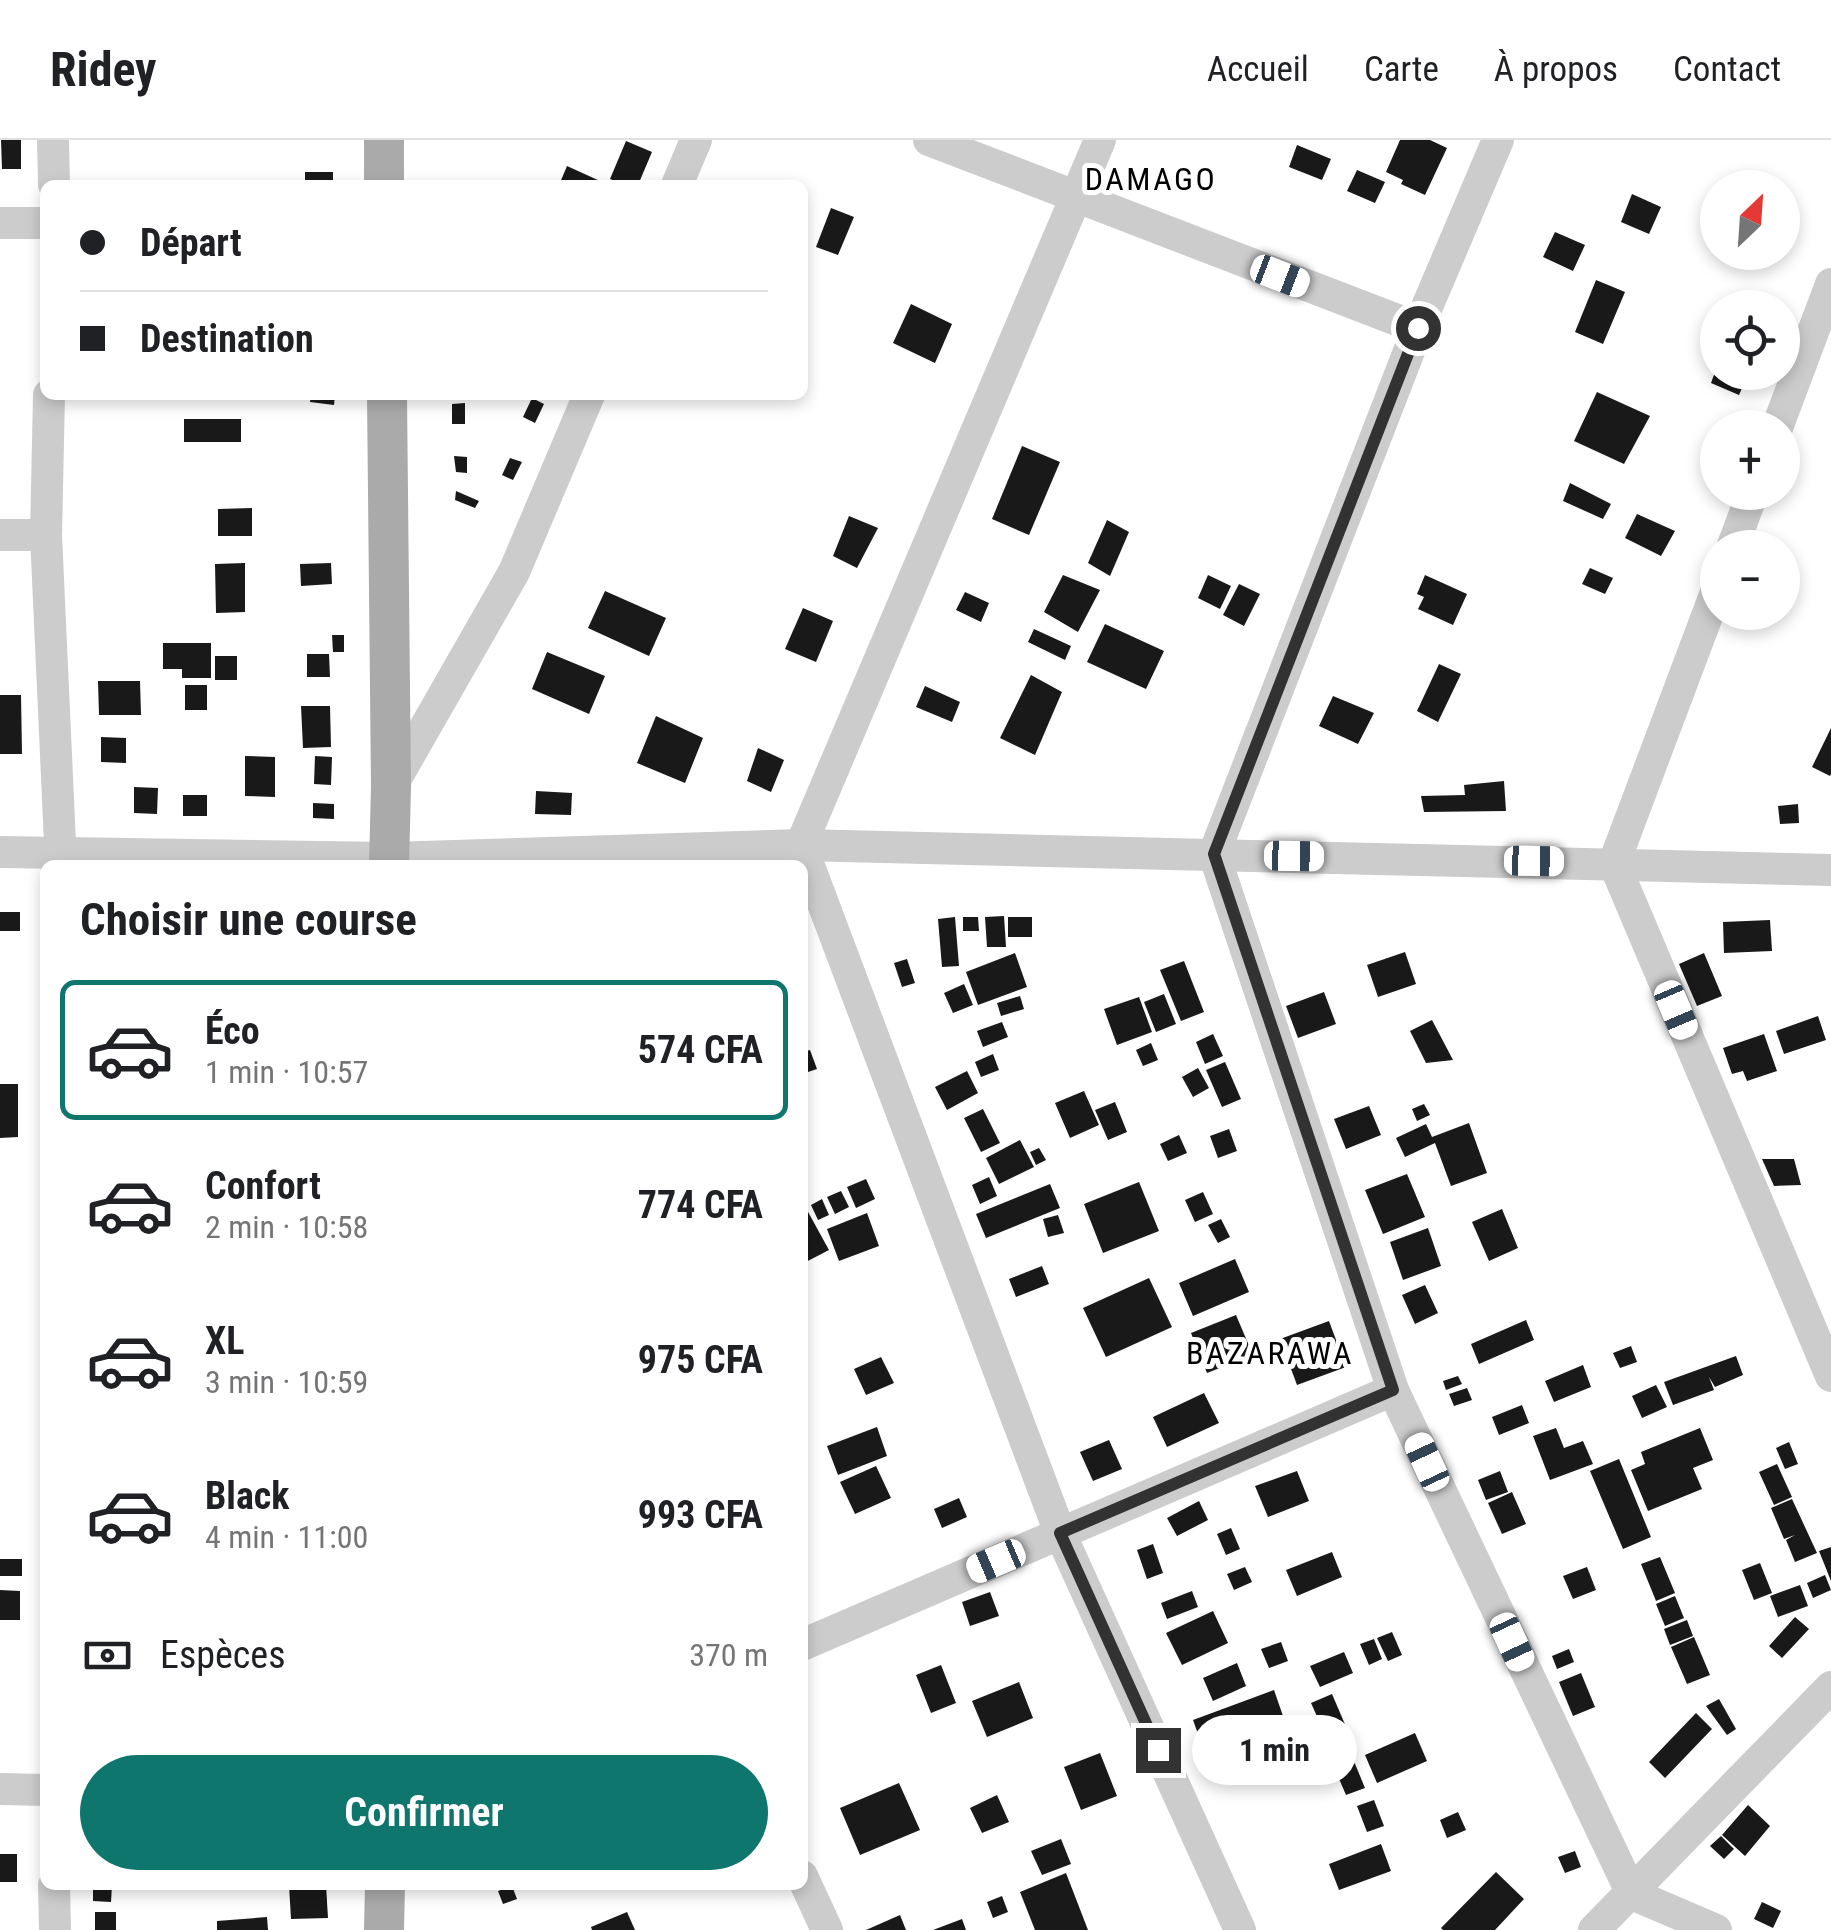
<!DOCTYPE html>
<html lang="fr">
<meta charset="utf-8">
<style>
:root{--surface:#fff;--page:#f2f2f2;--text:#202124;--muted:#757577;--line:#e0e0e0;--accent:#0f766e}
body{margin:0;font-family:"Roboto Condensed",sans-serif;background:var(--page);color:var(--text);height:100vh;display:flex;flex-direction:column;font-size:38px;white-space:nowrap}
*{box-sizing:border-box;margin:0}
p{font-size:32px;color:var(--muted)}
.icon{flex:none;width:55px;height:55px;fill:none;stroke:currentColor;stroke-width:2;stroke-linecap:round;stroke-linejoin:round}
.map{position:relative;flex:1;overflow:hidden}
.sheet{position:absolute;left:40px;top:720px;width:768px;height:1030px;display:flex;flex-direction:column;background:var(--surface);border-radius:15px;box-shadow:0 5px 15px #0003}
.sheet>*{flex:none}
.banner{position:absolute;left:40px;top:40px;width:768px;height:220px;border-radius:15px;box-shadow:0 5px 15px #0003;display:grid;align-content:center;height:220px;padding:0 40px;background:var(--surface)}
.needle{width:65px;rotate:25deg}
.buttons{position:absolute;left:1700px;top:30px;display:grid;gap:20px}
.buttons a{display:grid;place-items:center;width:100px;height:100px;border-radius:50%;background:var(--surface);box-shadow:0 5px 15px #0003;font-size:50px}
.end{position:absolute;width:45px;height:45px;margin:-22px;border:12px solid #323232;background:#fff;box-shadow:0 0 0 5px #fff}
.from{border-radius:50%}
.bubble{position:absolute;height:70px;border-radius:35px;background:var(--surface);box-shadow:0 5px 15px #0003;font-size:32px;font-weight:700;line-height:70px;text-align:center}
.car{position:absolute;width:30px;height:60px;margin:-30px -15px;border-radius:12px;box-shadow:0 0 8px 2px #0007;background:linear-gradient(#fff 24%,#345 0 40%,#fff 0 76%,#345 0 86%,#fff 0)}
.banner b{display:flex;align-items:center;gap:35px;height:95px;font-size:38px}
.banner b+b{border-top:2px solid var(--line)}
.banner i{width:25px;height:25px;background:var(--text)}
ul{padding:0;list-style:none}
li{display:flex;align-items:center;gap:30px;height:140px;margin:0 20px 15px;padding:0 20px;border:5px solid transparent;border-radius:15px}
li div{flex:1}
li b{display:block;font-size:38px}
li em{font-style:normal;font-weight:700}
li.on{border-color:var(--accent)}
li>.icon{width:90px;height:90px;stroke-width:1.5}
h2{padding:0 40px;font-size:45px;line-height:120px}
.pay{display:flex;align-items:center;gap:25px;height:110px;padding:0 40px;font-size:38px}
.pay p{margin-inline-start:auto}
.button{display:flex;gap:20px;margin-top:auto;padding:20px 40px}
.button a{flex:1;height:115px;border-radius:60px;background:var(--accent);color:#fff;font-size:40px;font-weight:700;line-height:115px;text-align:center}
header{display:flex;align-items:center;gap:60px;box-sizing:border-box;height:140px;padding:0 50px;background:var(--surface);border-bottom:2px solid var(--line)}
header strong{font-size:48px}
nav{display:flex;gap:55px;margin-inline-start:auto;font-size:35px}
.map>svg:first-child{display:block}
</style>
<header>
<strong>Ridey</strong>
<nav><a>Accueil</a><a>Carte</a><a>À propos</a><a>Contact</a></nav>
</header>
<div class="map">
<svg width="1831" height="1790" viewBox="0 0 1831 1790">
<rect width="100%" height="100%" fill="#fff"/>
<!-- building -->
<g fill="#191919">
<polygon points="1,0 21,0 21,29 2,29"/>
<polygon points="1400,0 1430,0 1447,8 1425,55 1401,44 1403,40 1386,32"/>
<polygon points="626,1 652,12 638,45 625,45 610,39"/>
<polygon points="1297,5 1331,19 1322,40 1289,27"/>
<polygon points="567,26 600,41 598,45 559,45"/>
<polygon points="1357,30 1385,42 1375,63 1347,51"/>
<rect x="305" y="32" width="28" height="13"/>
<polygon points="1632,54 1661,67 1649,94 1621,82"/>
<polygon points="831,68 854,77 838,115 816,107"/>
<polygon points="1555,92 1585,105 1573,131 1543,117"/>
<polygon points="1596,140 1625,152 1603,204 1575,192"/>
<polygon points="911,164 952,184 935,223 893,203"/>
<polygon points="1715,232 1749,232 1739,255 1711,243"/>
<polygon points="1597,252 1650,276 1624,324 1574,301"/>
<polygon points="311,255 335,255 334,265 310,262"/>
<polygon points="532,258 544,264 535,283 523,277"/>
<polygon points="465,263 465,284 452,284 452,264"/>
<rect x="184" y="279" width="57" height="23"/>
<polygon points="1022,306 1060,322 1029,395 992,379"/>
<polygon points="454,316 467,317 467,333 456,332"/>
<polygon points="510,318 522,322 513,340 502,335"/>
<polygon points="1570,343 1611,364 1603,379 1563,361"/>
<polygon points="456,351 479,361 475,368 455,360"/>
<polygon points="252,368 252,396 218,396 218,369"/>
<polygon points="1637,374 1675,391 1661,416 1625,398"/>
<polygon points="849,376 878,388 857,428 833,416"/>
<polygon points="1107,380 1129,392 1110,436 1088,423"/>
<polygon points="245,423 245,472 216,473 215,424"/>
<polygon points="331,423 332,444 301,446 300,424"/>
<polygon points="1590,428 1613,438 1605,454 1582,444"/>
<polygon points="1063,435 1100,450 1078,492 1044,472"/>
<polygon points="1208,435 1231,446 1220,469 1198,458"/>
<polygon points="1425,435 1467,454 1453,485 1418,469 1424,457 1417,454"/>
<polygon points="1239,444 1260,454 1244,486 1223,475"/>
<polygon points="605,451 666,478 649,516 588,488"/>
<polygon points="965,452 989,463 981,482 956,470"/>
<polygon points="803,468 833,481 816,522 785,509"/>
<polygon points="1105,484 1164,511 1146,549 1087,522"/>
<polygon points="1034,489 1071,506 1065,520 1028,502"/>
<polygon points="332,495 344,495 344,512 333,512"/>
<polygon points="163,503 211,503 211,538 182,538 182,529 163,529"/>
<polygon points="547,512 605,536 589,574 532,549"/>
<polygon points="307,514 329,514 330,537 307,537"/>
<rect x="215" y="516" width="22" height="24"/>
<polygon points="1439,524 1461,534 1438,582 1417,571"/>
<polygon points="1031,535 1062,552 1035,615 1000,598"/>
<polygon points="98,541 140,541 141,575 99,575"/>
<rect x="185" y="545" width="22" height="25"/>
<polygon points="925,546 960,562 952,582 916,567"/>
<polygon points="0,555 21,555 22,614 0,614"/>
<polygon points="1333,556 1374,573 1358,604 1319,586"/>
<polygon points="301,566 330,566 331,607 303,608"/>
<polygon points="656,576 703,598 685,643 637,623"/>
<polygon points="1831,588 1831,634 1830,636 1812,627"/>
<polygon points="101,597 126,598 126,623 101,622"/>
<polygon points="758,608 784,620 771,652 747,641"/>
<polygon points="245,616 275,617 275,657 245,656"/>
<polygon points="315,616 332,617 331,645 314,644"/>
<polygon points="1504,641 1506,671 1424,672 1421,656 1465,655 1464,645"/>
<polygon points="134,647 158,648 157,674 134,673"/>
<polygon points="536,651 572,653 571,675 535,674"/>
<rect x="183" y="655" width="24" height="21"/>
<polygon points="313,663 334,664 334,679 313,678"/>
<polygon points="1798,664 1799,683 1780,684 1778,666"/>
<rect x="0" y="772" width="20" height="19"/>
<polygon points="1004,776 1006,807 987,807 985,777"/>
<polygon points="955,777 959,826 942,827 938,779"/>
<polygon points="963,777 978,777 979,791 963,791"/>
<rect x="1008" y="777" width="24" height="20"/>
<polygon points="1770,780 1772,811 1724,813 1723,782"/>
<polygon points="1405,812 1416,844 1378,857 1367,825"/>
<polygon points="1015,813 1027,847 978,865 966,832"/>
<polygon points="1704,813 1722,856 1697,866 1679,824"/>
<polygon points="907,819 915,843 902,847 894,823"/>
<polygon points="1184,821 1204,872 1181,881 1160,830"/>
<polygon points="964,844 973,865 953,873 944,853"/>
<polygon points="1324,852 1336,884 1298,898 1286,866"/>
<polygon points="1164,854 1176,884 1156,892 1144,862"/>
<polygon points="1020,856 1024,869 1001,876 997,863"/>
<polygon points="1139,857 1152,892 1117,905 1104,869"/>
<polygon points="1818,876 1826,900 1784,914 1776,891"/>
<polygon points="1432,880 1453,920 1426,923 1410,891"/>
<polygon points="1002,882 1008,897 983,907 977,891"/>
<polygon points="1213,894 1223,916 1205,924 1196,902"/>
<polygon points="1764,894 1777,931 1747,941 1743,931 1732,934 1723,908"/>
<polygon points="1151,903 1158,920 1143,926 1136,910"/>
<polygon points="810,910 817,929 802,934 802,912"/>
<polygon points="993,914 999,930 981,937 975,922"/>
<polygon points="1225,922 1241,959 1222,967 1206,930"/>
<polygon points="1198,928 1209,948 1193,957 1182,937"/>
<polygon points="967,931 978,953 947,970 935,947"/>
<polygon points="0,944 18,944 18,997 0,998"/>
<polygon points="1084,951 1099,985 1070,998 1055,963"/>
<polygon points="1115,962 1127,992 1108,1000 1095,970"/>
<polygon points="1424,964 1430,975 1417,981 1412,969"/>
<polygon points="1369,966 1381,995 1346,1009 1334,979"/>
<polygon points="983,969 1000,1003 981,1012 964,978"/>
<polygon points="1469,983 1487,1033 1451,1046 1435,1003 1405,1017 1396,998 1426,984 1432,997"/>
<polygon points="1229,989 1237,1011 1218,1018 1210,996"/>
<polygon points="1179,995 1187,1013 1168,1021 1160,1004"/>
<polygon points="1020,1000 1034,1027 999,1044 986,1018"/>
<polygon points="1039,1008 1046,1020 1036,1025 1030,1012"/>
<polygon points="1762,1019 1794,1019 1801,1045 1774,1046"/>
<polygon points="1407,1034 1425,1077 1383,1094 1365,1050"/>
<polygon points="989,1037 997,1056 980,1064 972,1045"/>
<polygon points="866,1039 875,1059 856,1068 847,1047"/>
<polygon points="1139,1042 1159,1091 1103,1113 1084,1064"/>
<polygon points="1050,1044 1060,1068 986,1098 976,1074"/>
<polygon points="841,1051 849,1067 835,1074 827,1057"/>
<polygon points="1203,1052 1213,1074 1195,1082 1185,1060"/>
<polygon points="822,1059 829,1075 818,1080 811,1065"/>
<polygon points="802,1061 829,1110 802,1124"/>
<polygon points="1502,1069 1518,1108 1489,1121 1472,1082"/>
<polygon points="867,1073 879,1106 839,1121 827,1089"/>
<polygon points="1058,1075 1064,1093 1048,1097 1043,1079"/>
<polygon points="1221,1079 1230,1097 1218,1103 1208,1085"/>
<polygon points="1428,1088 1441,1126 1403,1140 1390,1102"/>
<polygon points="1235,1119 1249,1152 1193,1176 1179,1143"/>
<polygon points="1042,1126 1049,1144 1016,1157 1009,1139"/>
<polygon points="1149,1138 1172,1187 1106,1217 1083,1168"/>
<polygon points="1425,1145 1438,1173 1415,1184 1402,1155"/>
<polygon points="1236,1175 1253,1215 1207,1233 1191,1193"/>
<polygon points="1526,1180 1534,1200 1479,1224 1471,1204"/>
<polygon points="1329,1181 1346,1227 1297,1245 1280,1199"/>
<polygon points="1631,1206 1637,1222 1620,1228 1613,1213"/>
<polygon points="1736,1216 1743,1235 1715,1247 1709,1237 1714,1250 1673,1265 1664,1242"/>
<polygon points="881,1217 894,1243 866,1255 854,1229"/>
<polygon points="1583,1225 1591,1247 1554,1262 1545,1241"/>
<polygon points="1458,1236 1462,1244 1446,1250 1443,1241"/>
<polygon points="1656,1245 1667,1267 1642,1278 1632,1256"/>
<polygon points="1467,1248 1472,1260 1454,1266 1449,1254"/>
<polygon points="1204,1253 1219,1283 1167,1307 1153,1277"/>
<polygon points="1522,1265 1529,1283 1499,1295 1492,1277"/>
<polygon points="877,1287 887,1316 838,1335 827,1306"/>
<polygon points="1556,1288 1564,1308 1583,1301 1593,1324 1550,1340 1533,1296"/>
<polygon points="1700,1288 1713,1320 1693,1328 1702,1349 1648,1371 1631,1330 1645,1324 1641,1312"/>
<polygon points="1109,1300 1122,1329 1093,1341 1080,1312"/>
<polygon points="1789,1302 1798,1324 1785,1329 1776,1308"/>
<polygon points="1619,1319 1651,1397 1623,1409 1590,1331"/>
<polygon points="1777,1324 1792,1357 1774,1365 1759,1332"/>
<polygon points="876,1326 891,1358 855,1374 840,1342"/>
<polygon points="1297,1331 1309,1361 1268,1377 1255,1346"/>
<polygon points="1500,1331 1508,1352 1486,1360 1478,1340"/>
<polygon points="1512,1352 1526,1384 1502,1394 1488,1363"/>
<polygon points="959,1358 967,1377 942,1388 934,1369"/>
<polygon points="1792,1359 1817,1413 1795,1422 1786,1400 1795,1395 1784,1399 1771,1368"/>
<polygon points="1199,1361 1208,1380 1177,1396 1167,1378"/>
<polygon points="1231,1388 1240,1409 1226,1415 1217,1394"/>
<polygon points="1153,1404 1163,1433 1147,1439 1137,1410"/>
<polygon points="1831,1407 1831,1441 1819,1411"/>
<polygon points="1332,1412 1342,1437 1297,1456 1286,1430"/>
<polygon points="1660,1417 1675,1453 1656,1461 1641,1424"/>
<rect x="0" y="1419" width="22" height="17"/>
<polygon points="1760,1423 1772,1453 1754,1460 1742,1430"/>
<polygon points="1245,1427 1252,1442 1234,1450 1227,1434"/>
<polygon points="1587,1427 1596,1450 1573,1459 1563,1436"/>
<polygon points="1825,1435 1831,1450 1813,1458 1807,1443"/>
<polygon points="1800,1445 1808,1466 1778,1477 1770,1456"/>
<polygon points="0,1450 20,1451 20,1480 0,1480"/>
<polygon points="1192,1451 1198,1467 1167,1479 1161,1463"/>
<polygon points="990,1452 999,1476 970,1486 962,1462"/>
<polygon points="1675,1456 1684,1478 1665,1486 1656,1464"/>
<polygon points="1213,1471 1228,1503 1182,1525 1166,1493"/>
<polygon points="1795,1477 1809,1489 1782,1518 1769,1506"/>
<polygon points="1687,1480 1693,1496 1670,1505 1664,1489"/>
<polygon points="1392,1492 1402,1515 1388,1521 1377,1498"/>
<polygon points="1694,1497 1710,1535 1687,1544 1671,1507"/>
<polygon points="1374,1499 1382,1519 1369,1525 1360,1504"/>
<polygon points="1281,1502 1288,1521 1269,1528 1261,1509"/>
<polygon points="1569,1509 1574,1522 1557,1529 1552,1516"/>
<polygon points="1344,1512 1353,1533 1320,1547 1310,1526"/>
<polygon points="1237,1523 1246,1546 1213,1561 1203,1538"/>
<polygon points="941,1525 956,1563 931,1573 916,1535"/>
<polygon points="1581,1533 1595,1567 1573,1576 1559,1542"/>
<polygon points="1019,1542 1033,1578 987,1597 972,1561"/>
<polygon points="1274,1550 1283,1576 1202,1605 1193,1580"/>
<polygon points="1332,1554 1353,1603 1333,1612 1311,1563"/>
<polygon points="1719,1559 1736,1589 1727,1595 1706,1566"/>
<polygon points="1696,1573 1712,1589 1665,1638 1649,1622"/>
<polygon points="1415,1593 1427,1621 1377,1643 1365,1615"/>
<polygon points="1222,1604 1231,1625 1214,1632 1205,1610"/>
<polygon points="1100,1613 1117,1656 1081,1670 1064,1627"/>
<polygon points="1353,1619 1365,1648 1346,1655 1334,1627"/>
<polygon points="899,1643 920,1690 860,1715 840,1668"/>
<polygon points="997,1655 1009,1682 982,1693 970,1668"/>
<polygon points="1374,1660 1384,1686 1367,1692 1357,1666"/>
<polygon points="1748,1665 1770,1686 1745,1716 1722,1695"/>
<polygon points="1458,1672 1466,1690 1447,1698 1440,1680"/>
<polygon points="1721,1696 1734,1709 1724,1719 1710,1706"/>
<polygon points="1061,1699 1071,1724 1042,1735 1031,1711"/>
<polygon points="1381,1704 1391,1731 1339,1750 1329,1724"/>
<polygon points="1575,1711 1581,1727 1565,1733 1558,1717"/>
<rect x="0" y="1714" width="17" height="28"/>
<polygon points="1496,1732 1524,1759 1495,1790 1443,1790 1441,1788"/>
<polygon points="1066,1733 1088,1790 1035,1790 1020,1752"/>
<polygon points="93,1745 112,1745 111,1762 93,1761"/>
<polygon points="289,1745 326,1745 328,1778 291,1779"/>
<polygon points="512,1746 517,1759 503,1764 498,1751"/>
<polygon points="1002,1756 1008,1772 993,1778 987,1762"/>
<polygon points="1762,1762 1781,1771 1773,1788 1754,1779"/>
<rect x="95" y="1772" width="21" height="18"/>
<polygon points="627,1772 635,1790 592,1790 591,1787"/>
<polygon points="900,1775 906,1790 866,1790"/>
<polygon points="267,1777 268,1790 217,1790 217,1781"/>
<polygon points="962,1779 966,1790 933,1790"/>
</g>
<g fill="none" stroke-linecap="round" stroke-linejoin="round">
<!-- minor -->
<g stroke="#ccc" stroke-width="32">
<polyline points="53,0 54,45"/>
<polyline points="929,0 1418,188"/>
<polyline points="1100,0 801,705 1060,1393 1240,1790"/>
<polyline points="1498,0 1418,188 1214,714 1393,1250 1632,1754 1716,1790"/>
<polyline points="677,45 696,0"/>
<polyline points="0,83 45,83"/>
<polyline points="49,255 46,395 61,725"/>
<polyline points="1777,288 1831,144"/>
<polyline points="0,395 46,395"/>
<polyline points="1732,408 1753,352"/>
<polyline points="1718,447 1614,723 1831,1236"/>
<polyline points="391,647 514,432 589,255"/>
<polyline points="0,712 389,718 801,705 1831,730"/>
<polyline points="802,1505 1393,1250"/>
<polyline points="0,1649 45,1650"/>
<polyline points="802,1736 827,1790"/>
<polyline points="54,1745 55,1790"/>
<polyline points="1594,1790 1831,1547"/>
</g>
<!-- major -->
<g stroke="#aaa" stroke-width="40">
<polyline points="384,0 384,45"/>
<polyline points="387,255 391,647 389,725"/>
<polyline points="384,1790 385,1745"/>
</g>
</g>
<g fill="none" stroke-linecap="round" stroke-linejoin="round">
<!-- route -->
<polyline stroke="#323232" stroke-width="12" points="1158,1610 1060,1393 1393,1250 1214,714 1418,188"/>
</g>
<g text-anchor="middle" stroke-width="10" stroke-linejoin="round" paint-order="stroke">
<!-- quarter labels -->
<g font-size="32" letter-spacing="2.5" fill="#000" stroke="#fff">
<text x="1151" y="50">DAMAGO</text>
<text x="1270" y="1224">BAZARAWA</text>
</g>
</g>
</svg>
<div class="buttons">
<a><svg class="needle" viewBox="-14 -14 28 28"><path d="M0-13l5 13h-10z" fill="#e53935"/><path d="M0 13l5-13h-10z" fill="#757577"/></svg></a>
<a><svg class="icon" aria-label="locate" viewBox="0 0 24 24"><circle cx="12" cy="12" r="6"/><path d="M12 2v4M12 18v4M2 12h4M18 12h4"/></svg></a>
<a>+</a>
<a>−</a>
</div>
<i class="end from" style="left:1418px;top:188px"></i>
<i class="end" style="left:1158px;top:1610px"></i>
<div class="bubble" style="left:1192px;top:1575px;width:165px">1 min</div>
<i class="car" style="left:1280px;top:136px;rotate:111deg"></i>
<i class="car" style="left:1294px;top:716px;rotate:91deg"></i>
<i class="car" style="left:1534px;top:721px;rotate:91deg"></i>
<i class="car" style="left:1676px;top:870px;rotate:157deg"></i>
<i class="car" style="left:1427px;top:1322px;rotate:335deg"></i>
<i class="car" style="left:996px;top:1421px;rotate:247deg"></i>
<i class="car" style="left:1512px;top:1502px;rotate:155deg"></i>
<div class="banner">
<b><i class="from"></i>Départ</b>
<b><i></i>Destination</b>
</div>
<section class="sheet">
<h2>Choisir une course</h2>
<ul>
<li class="on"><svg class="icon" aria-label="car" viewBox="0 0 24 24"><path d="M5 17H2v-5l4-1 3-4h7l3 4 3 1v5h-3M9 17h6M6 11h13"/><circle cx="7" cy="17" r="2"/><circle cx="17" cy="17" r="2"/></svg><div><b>Éco</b><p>1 min · 10:57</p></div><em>574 CFA</em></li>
<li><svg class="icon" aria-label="car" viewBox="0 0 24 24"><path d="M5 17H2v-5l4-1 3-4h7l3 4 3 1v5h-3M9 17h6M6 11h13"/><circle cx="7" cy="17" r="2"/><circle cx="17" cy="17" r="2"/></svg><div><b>Confort</b><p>2 min · 10:58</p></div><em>774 CFA</em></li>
<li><svg class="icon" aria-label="car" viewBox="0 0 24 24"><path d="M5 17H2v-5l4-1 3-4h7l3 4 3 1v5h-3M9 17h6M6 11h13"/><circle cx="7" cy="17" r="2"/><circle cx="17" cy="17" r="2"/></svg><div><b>XL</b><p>3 min · 10:59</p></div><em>975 CFA</em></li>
<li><svg class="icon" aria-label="car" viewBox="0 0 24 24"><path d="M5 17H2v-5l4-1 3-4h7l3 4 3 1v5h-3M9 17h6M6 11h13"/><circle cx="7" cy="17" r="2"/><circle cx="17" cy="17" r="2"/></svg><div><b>Black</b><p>4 min · 11:00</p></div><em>993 CFA</em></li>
</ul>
<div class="pay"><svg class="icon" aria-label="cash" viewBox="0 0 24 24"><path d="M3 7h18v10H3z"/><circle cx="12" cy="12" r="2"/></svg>Espèces<p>370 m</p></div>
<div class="button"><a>Confirmer</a></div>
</section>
</div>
